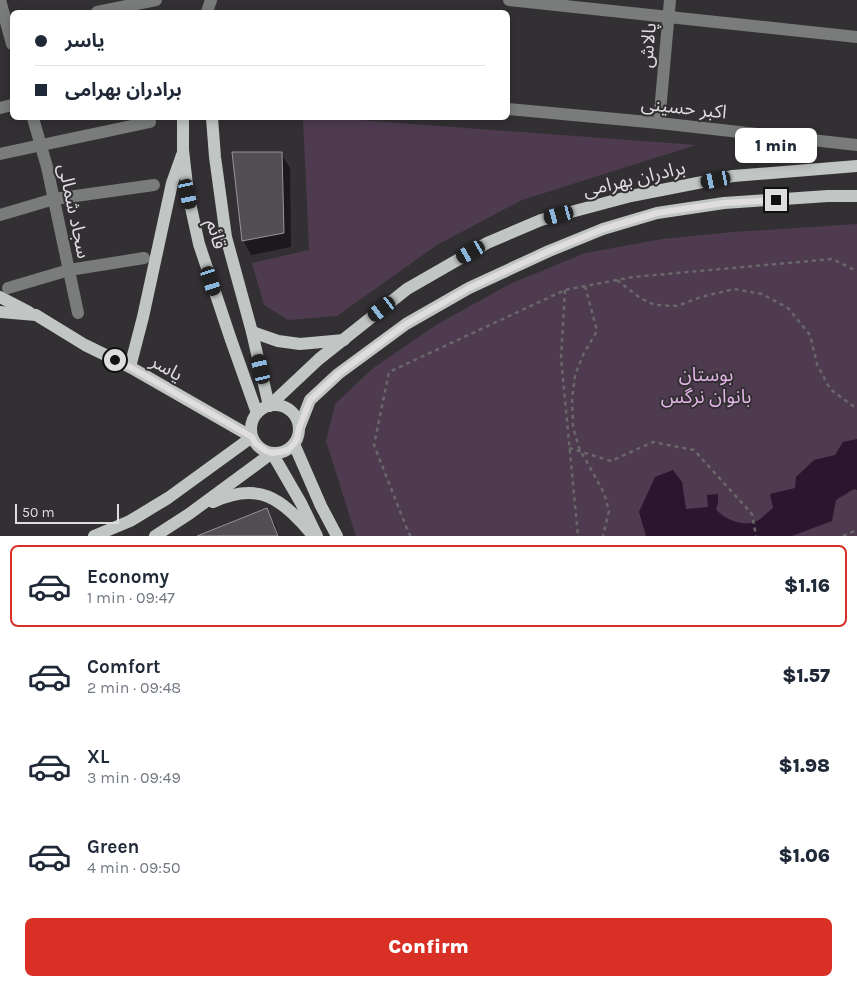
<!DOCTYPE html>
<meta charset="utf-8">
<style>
:root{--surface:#fff;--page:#f2f2f3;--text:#1f2937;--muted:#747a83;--line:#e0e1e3;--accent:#d93025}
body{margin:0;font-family:Karla,"Noto Sans Arabic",sans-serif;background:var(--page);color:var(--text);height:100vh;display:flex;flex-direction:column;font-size:19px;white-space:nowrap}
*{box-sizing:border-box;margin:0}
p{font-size:16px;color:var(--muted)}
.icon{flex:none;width:28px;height:28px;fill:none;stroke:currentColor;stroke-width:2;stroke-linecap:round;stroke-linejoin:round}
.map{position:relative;height:536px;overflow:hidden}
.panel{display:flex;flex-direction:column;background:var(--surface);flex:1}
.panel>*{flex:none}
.hud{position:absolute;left:10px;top:10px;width:500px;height:110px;border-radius:8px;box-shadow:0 2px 8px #0003;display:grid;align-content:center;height:110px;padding:0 25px;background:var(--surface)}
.scale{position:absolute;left:15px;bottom:12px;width:104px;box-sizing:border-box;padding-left:5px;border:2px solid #dfdddf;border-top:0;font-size:14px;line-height:18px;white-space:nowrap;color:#dfdddf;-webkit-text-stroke:4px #333033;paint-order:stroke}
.end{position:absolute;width:22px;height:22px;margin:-11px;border:6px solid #dfdddf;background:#111;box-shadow:0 0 0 2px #111}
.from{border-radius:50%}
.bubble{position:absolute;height:35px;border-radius:8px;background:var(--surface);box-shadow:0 2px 8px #0003;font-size:16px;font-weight:800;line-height:35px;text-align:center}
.car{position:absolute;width:15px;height:30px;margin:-15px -8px;border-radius:6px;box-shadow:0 0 4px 1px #0007;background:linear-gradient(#222 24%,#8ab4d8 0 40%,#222 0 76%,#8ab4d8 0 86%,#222 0)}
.hud b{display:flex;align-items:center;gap:18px;height:48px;font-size:19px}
.hud b+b{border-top:1px solid var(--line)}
.hud i{width:12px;height:12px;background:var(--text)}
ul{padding:9px 0 0;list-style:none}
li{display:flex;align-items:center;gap:15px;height:82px;margin:0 10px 8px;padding:0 15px;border:2px solid transparent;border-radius:8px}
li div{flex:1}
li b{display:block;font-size:19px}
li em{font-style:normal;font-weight:800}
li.selected{border-color:var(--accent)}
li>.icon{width:45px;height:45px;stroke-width:1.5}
.action{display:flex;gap:10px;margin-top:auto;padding:10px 25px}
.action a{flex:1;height:58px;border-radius:8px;background:var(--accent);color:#fff;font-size:20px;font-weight:800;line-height:58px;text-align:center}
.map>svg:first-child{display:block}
</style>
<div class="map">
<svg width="857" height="536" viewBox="0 0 857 536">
<rect width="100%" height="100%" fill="#333033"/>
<!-- green -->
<g fill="#4e3b50">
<polygon points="303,118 332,118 696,145 522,200 437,245 337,316 288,320 264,305 252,263 309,250"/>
<polygon points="857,224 857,536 356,536 326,441 335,404 372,369 436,325 510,284 585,253 662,239 733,232"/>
</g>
<!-- water -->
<path fill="#2c152f" d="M857 439V490L854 489 836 500 832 521 792 536H646L639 512 655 477 673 470 682 482 686 509 708 507 707 495 718 494V503L716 509C723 519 745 528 757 521 763 517 768 512 773 508L770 494 795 488 796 477 814 460 835 455 843 442Z"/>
<!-- shadow -->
<g fill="#0007">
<polygon points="281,153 290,168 291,247 251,255 243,240"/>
<polygon points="266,510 275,524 279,536 200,536"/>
</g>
<!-- building -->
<g fill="#524f52" stroke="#989499">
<polygon points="232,152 282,152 284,233 242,241"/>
<polygon points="267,508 278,536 197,536"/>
</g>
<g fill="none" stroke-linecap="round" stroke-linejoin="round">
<!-- path -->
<g stroke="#6a676a" stroke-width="2.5" stroke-dasharray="4 4" stroke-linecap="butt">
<polyline points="617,280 640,298 655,305 677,306 701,297 734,289 762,294 788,308 810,335 817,364 830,389 857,409"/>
<polyline points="585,286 597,331 584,353 575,375 572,399 573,427 580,451 586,460 604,493 609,511 603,536"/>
<polyline points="565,290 561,358 578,536"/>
<polyline points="569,448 611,461 653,442 694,450 752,514 756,536"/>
<polyline points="411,536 409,534 374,445 389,372 565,290 633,277 832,259 857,271"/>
<polyline points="843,536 857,530"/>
</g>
<!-- minor -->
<g stroke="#797c7b" stroke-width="12">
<polyline points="0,0 12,44"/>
<polyline points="509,0 857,37"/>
<polyline points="97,12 156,0"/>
<polyline points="207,12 211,0"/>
<polyline points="0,108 12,105"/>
<polyline points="508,109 659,123 857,145"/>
<polyline points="33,118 47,167 78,313"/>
<polyline points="659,123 670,0"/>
<polyline points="0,154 150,122"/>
<polyline points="0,215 54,199 154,185"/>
<polyline points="8,288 69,270 144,258"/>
</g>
<!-- major -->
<g stroke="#c1c6c4" stroke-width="12">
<polyline points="183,118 183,150 188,194 199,244 230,337 257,413"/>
<polyline points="212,118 215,157 226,237 252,332 269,406"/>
<polyline points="0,297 29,312"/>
<polyline points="0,312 36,315 85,345 130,367 252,437 168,498 130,521 94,536"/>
<polyline points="252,332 278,341 300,344 344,340"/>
<polyline points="130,367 143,317 172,183 182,155"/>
<circle cx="275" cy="429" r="24"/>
<polyline points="269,406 319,359 407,289 487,243 541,220 631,196 733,176 857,166"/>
<polyline points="299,428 310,400 338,374 406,324 469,288 549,251 603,229 657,213 724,203 828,196 857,196"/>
<polyline points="294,444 321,506 337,536"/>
<path d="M213 502C258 481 281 498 310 532"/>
<polyline points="155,536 189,514 272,453 301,503 317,536"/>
</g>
</g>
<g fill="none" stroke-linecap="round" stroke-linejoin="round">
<!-- route -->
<polyline stroke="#dfdddf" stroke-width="6" points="115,360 130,367 252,437 255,443 266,451 272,453 280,452 288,450 294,444 297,439 299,428 310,400 338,374 406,324 469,288 549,251 603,229 657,213 724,203 776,200"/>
</g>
<g text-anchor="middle" stroke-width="4" stroke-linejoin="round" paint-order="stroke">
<!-- street labels -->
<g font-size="19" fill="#dfdddf" stroke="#333033">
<text transform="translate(647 45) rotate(-85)" y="7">پالاش</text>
<text transform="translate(684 107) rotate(6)" y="7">اکبر حسینی</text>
<text transform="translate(634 178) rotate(-13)" y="7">برادران بهرامی</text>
<text transform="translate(75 211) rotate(78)" y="7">سجاد شمالی</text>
<text transform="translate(217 234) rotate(75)" y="7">قائم</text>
<text transform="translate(167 367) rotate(30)" y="7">یاسر</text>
</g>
<!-- park labels -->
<g font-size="19" fill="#e4b4e8" stroke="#333033">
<text x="706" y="381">بوستان<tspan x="706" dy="22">بانوان نرگس</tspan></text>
</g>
</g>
</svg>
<div class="scale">50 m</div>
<i class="end from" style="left:115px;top:360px"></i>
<i class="end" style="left:776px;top:200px"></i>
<div class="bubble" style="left:735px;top:128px;width:82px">1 min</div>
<i class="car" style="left:716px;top:180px;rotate:259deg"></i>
<i class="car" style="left:188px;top:194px;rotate:168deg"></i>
<i class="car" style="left:559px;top:215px;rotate:255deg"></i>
<i class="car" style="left:471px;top:252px;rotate:240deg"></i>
<i class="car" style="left:211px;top:281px;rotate:162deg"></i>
<i class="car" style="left:382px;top:309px;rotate:232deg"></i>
<i class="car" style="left:261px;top:369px;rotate:347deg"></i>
<div class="hud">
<b><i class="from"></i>یاسر</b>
<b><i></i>برادران بهرامی</b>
</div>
</div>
<section class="panel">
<ul>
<li class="selected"><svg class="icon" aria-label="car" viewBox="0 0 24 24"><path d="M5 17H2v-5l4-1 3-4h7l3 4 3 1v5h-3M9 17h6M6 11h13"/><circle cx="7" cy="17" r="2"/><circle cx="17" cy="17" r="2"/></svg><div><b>Economy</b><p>1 min · 09:47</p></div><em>$1.16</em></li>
<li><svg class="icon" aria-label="car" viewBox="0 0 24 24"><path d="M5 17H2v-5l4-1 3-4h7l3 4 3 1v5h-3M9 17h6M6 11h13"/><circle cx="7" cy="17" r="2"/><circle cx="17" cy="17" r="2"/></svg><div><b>Comfort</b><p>2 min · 09:48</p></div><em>$1.57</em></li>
<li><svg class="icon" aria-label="car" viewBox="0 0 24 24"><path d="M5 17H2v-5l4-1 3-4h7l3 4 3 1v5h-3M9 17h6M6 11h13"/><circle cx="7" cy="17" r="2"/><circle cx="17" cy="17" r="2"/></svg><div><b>XL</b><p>3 min · 09:49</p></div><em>$1.98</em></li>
<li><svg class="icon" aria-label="car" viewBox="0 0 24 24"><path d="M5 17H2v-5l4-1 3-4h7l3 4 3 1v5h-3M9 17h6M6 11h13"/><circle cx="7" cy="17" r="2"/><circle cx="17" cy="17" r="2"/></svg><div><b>Green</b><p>4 min · 09:50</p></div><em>$1.06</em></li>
</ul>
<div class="action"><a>Confirm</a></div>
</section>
